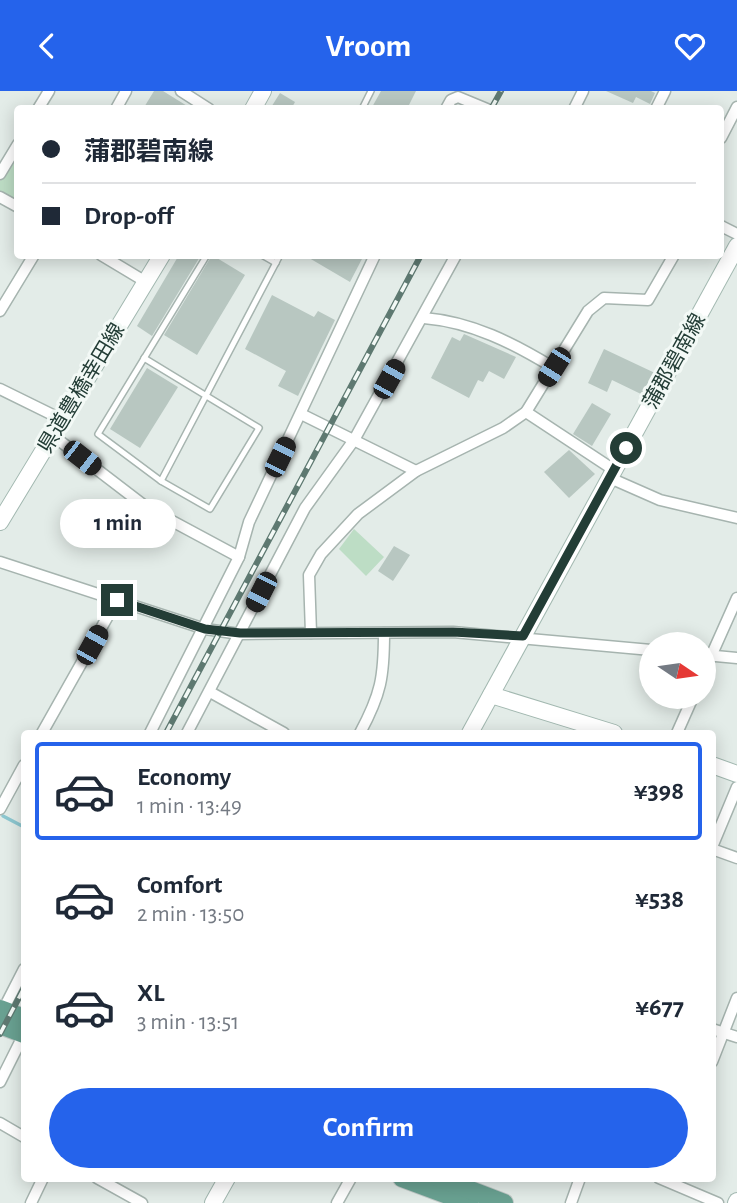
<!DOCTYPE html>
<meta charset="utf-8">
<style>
:root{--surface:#fff;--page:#f6f6f7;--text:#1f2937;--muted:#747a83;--line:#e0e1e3;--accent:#2563eb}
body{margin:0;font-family:"Alegreya Sans","Noto Sans JP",sans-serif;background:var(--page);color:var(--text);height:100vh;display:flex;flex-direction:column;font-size:26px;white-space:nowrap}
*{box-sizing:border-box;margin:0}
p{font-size:23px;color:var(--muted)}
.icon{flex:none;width:38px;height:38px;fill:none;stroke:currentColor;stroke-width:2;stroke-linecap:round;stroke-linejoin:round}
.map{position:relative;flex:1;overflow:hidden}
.drawer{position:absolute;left:21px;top:639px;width:695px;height:452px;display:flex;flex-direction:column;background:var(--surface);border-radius:7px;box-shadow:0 4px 18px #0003}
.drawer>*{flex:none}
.guide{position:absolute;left:14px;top:14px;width:710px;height:154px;border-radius:7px;box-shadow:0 4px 18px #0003;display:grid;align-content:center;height:154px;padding:0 28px;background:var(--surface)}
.needle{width:46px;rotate:103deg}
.buttons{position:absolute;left:639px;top:541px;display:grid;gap:14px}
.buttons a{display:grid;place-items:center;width:77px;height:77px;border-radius:50%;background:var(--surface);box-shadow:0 4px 18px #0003;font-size:35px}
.end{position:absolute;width:32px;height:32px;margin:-16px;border:9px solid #233d36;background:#fff;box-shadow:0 0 0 4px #fff}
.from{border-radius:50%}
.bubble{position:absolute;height:49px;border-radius:24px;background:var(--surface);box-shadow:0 4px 18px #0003;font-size:23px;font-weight:600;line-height:49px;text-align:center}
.car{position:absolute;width:21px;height:42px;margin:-21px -10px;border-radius:9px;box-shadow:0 0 5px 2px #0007;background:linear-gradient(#222 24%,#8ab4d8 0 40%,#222 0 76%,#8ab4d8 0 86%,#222 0)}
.guide b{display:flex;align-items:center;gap:24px;height:66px;font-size:26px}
.guide b+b{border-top:2px solid var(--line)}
.guide i{width:18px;height:18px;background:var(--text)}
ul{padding:12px 0 0;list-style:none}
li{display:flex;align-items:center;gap:21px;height:98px;margin:0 14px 10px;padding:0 14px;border:4px solid transparent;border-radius:7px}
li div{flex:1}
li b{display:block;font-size:26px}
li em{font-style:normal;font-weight:600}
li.on{border-color:var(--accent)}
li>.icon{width:63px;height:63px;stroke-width:1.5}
.button{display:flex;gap:14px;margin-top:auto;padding:14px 28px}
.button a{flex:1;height:80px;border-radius:42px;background:var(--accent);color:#fff;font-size:28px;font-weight:600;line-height:80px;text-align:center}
header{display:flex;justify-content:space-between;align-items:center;height:91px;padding:0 28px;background:var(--accent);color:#fff;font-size:32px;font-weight:600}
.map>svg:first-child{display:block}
</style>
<header><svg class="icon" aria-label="back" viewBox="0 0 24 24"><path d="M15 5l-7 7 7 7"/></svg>Vroom<svg class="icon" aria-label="heart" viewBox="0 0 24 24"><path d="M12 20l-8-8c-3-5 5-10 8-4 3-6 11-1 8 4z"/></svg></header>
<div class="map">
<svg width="737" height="1112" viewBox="0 0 737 1112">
<rect width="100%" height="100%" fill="#e3ece8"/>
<!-- green -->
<g fill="#bdddc5">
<polygon points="17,61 17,112 0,103 0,90"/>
<polygon points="354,438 384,466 366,485 339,458"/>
</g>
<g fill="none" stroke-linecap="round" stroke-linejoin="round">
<!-- stream -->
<polyline stroke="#8dc7d0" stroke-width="3.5" points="3,725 24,736"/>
</g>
<!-- building -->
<g fill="#b8c7c1">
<polygon points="154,0 163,0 192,18 143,18"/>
<polygon points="381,0 416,0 407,18 371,18"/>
<polygon points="606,0 651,0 655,2 650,13 636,6 633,12"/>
<polygon points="280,2 295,11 291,18 270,18"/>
<polygon points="179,164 201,164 152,245 137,235"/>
<polygon points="212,164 245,184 197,264 164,244"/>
<polygon points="304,164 364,164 350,191"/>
<polygon points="272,204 314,226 318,220 335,229 298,305 278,295 286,280 245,258"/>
<polygon points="464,243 516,266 504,288 489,280 483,291 478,289 469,307 431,287 452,246 460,250"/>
<polygon points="604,258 655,282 643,304 612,289 607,301 588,292"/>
<polygon points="147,277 178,296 140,357 110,338"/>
<polygon points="592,312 611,323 592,355 573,343"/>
<polygon points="569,359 595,383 569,407 544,381"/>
<polygon points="394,455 410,464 393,490 378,480"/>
</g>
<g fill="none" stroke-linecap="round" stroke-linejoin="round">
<defs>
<g id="lane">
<polyline points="362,18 371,0"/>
<polyline points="207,164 98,343 161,390 280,164"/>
<polyline points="262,164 276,172"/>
<polyline points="144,267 259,337 210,418 161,390"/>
</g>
<g id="street">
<polyline points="181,0 209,18"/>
<polyline points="38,18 49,0"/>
<polyline points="116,18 126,0"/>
<polyline points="446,18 451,9 458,6 487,18"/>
<polyline points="574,18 583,0"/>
<polyline points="656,18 665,0"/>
<polyline points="721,47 737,16"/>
<polyline points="0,83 18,53"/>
<polyline points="0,106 18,116"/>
<polyline points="721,135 737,143"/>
<polyline points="101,164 146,191"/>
<polyline points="0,220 34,164"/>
<path d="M424 227C472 231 513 252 554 277"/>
<polyline points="0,298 61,328"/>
<polyline points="526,321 614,379"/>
<polyline points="301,323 416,380"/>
<polyline points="52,344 146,416 239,466"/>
<polyline points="610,387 660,409 737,427"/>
<polyline points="0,471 205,538 240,543 453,541 651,559"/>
<polyline points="311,542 309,484 321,463 358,423 416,380 503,337 526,321 588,220 604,207 648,209 674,164"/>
<polyline points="705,564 737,567"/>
<polyline points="704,581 737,507"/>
<polyline points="210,601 284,642"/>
<polyline points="42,642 117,509"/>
<polyline points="150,642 239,466 249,431 375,164"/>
<polyline points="187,642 305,417 354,349 456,164"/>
<path d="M360 642C381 603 384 586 384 542"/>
<polyline points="677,642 693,606"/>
<polyline points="0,718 24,674"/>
<polyline points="712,756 737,696"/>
<polyline points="712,758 737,767"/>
<polyline points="3,919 24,878"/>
<polyline points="712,938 737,946"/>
<polyline points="712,971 737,907"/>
<polyline points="0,991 24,943"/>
<polyline points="0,1032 24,1046"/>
<polyline points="97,1087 142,1112"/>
<polyline points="659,1087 718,1112"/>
<polyline points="31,1112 43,1087"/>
<polyline points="337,1112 351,1087"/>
<polyline points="571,1112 580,1087"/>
</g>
<g id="secondary">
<polyline points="253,18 263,0"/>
<polyline points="0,431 162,164"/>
<polyline points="491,604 614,642"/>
<polyline points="470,642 737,155"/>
<polyline points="712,674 737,683"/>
<polyline points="213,1112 227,1087"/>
<polyline points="736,1112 737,1110"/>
</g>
<g id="primary">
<polyline points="0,918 24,927"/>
<polyline points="0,934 24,943"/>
<polyline points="402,1087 469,1112"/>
<polyline points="439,1087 504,1112"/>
</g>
</defs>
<!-- lane casing -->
<use href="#lane" stroke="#a6b4af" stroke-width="8"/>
<!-- street casing -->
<use href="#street" stroke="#a6b4af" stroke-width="13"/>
<!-- secondary casing -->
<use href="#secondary" stroke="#a2b8b0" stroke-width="18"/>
<!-- primary casing -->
<use href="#primary" stroke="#c1c9c7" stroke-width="20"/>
<!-- lane -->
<use href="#lane" stroke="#fff" stroke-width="5"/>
<!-- street -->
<use href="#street" stroke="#fff" stroke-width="10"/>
<!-- secondary -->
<use href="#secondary" stroke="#fff" stroke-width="16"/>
<!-- primary -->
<use href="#primary" stroke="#69a191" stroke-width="18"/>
<defs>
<g id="rail">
<polyline points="491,18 501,0"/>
<polyline points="166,642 421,164"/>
<polyline points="0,943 24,897"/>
</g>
</defs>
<!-- rail casing -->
<use href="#rail" stroke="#5e7971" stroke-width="6"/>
<!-- rail -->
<use href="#rail" stroke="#f3f9f6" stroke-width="3.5" stroke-dasharray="10" stroke-linecap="butt"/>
</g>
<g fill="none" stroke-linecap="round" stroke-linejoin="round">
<!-- route -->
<polyline stroke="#233d36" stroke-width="9" points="117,509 205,538 240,542 453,541 523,545 626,357"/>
</g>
<g text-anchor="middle" stroke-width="6" stroke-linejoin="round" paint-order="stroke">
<!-- street labels -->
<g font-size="21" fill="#233d36" stroke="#f3f9f6">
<text transform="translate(674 270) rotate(-61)" y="7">蒲郡碧南線</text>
<text transform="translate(81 297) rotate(-59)" y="7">県道豊橋幸田線</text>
</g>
</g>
</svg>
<div class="buttons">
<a><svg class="needle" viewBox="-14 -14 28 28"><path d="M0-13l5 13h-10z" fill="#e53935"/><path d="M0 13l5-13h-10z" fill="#747a83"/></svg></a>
</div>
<i class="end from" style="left:626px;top:357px"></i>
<i class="end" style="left:117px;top:509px"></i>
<div class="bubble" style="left:60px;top:408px;width:116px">1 min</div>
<i class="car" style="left:554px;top:276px;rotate:212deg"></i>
<i class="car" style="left:389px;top:288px;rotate:29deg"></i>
<i class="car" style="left:280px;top:366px;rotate:26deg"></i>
<i class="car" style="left:82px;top:367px;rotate:128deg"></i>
<i class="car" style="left:261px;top:501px;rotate:207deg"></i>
<i class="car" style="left:92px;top:554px;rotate:29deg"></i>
<div class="guide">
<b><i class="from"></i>蒲郡碧南線</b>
<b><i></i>Drop-off</b>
</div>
<section class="drawer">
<ul>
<li class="on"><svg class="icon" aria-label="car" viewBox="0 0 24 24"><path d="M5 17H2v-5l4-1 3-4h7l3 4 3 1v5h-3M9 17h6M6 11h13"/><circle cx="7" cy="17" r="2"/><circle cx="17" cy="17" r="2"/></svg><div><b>Economy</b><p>1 min · 13:49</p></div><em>¥398</em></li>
<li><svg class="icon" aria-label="car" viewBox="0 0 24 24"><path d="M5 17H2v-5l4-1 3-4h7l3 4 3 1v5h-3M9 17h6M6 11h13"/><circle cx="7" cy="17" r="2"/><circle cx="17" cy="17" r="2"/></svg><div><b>Comfort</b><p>2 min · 13:50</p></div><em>¥538</em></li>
<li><svg class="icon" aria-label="car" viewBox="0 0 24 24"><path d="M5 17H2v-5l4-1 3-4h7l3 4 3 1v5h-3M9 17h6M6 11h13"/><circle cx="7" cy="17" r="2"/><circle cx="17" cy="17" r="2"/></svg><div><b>XL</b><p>3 min · 13:51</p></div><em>¥677</em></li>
</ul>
<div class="button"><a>Confirm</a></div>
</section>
</div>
